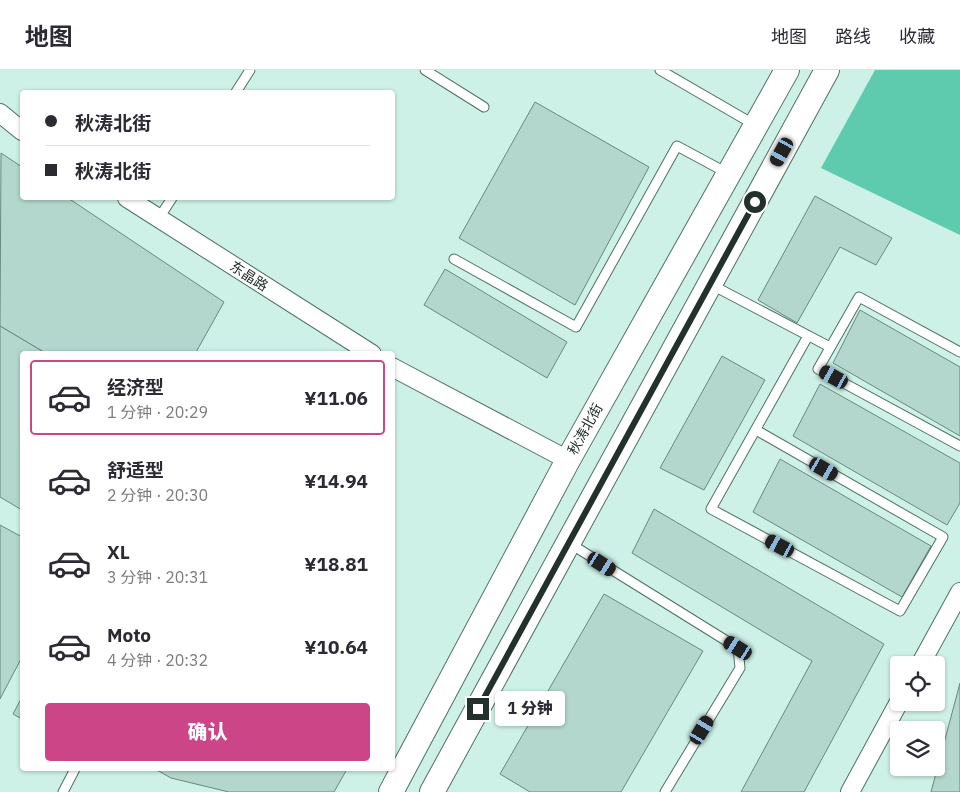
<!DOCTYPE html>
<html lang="zh">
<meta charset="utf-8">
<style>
:root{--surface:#fff;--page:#f2f2f3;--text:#2b2b33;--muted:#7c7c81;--line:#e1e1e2;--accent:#cc4687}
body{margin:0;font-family:"IBM Plex Sans","Noto Sans SC",sans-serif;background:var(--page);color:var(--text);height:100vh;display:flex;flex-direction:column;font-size:19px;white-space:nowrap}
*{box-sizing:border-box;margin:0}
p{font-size:16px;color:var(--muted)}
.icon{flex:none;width:28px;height:28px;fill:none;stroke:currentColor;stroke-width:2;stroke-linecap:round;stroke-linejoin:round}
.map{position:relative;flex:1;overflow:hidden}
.sheet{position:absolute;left:20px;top:281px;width:375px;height:420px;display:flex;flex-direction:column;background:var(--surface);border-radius:5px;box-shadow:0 1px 4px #0004}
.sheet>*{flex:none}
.guide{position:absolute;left:20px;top:20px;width:375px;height:110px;border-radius:5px;box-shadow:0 1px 4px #0004;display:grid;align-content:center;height:110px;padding:0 25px;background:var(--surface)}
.fabs{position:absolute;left:890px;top:586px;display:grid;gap:10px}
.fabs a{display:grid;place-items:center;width:55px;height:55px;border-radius:5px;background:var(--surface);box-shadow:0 1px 4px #0004;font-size:25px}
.end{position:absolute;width:22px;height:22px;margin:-11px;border:6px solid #23312d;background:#fff;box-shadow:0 0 0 2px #fff}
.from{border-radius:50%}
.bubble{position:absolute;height:35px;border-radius:5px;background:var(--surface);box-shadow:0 1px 4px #0004;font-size:16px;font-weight:800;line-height:35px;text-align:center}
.car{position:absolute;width:15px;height:30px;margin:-15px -8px;border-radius:6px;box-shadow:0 0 4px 1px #0007;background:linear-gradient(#222 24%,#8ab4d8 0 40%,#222 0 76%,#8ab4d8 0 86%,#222 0)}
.guide b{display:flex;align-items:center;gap:18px;height:48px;font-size:19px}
.guide b+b{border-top:1px solid var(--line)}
.guide i{width:12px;height:12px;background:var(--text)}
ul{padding:9px 0 0;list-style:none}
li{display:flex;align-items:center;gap:15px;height:75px;margin:0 10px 8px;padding:0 15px;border:2px solid transparent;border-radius:5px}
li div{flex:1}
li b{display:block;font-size:19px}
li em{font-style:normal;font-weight:800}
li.current{border-color:var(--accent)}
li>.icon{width:45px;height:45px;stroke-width:1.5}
.button{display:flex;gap:10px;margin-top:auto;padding:10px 25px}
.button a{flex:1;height:58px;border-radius:5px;background:var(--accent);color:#fff;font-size:20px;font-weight:800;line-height:58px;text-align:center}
header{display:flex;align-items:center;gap:30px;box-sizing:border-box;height:70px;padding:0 25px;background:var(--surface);border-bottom:1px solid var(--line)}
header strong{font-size:24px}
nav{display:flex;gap:28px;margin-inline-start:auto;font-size:18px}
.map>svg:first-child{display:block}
</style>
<header>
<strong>地图</strong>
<nav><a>地图</a><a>路线</a><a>收藏</a></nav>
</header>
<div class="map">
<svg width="960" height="722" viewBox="0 0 960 722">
<rect width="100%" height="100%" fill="#cdf1e6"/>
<!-- green -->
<polygon fill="#5ecbaf" points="875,0 960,0 960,165 821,98"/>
<!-- building -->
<g fill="#b3d7cc" stroke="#67897f">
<polygon points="535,32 649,97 575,235 459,168"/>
<polygon points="1,83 22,97 22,128 68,128 224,232 195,284 47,284 0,256"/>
<polygon points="815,126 892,168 876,195 840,177 797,253 758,230"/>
<polygon points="445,199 567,272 547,308 424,235"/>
<polygon points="860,240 960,297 960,366 833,293"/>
<polygon points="0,256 47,284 22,284 22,440 0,427"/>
<polygon points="722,286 765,310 704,420 660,398"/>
<polygon points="820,314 960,393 960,433 947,455 793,366"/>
<polygon points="780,389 931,476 902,527 753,442"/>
<polygon points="654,439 884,574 804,722 741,722 812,591 632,483"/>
<polygon points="0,455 22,467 22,587 0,629"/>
<polygon points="604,524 703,581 621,722 530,722 500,704"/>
<polygon points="960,613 960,722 931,722"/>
<polygon points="22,627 22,649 13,644"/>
<polygon points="155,699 347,699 334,722 229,722 171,708"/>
</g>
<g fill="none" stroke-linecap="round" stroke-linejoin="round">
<defs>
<g id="service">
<polyline points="425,0 484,37"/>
<polyline points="660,0 755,55"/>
<polyline points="236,22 250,0"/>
<polyline points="159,148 172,128"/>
<polyline points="454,189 576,257 677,76 729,104"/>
<polyline points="710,214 830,277"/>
<polyline points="960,282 859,227 818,299 960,376"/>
<polyline points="756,360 943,467 900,541 711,439 808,266"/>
<polyline points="569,473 738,578 740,598 665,722"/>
<polyline points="63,722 75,699"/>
</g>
<g id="minor">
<polyline points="0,43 22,61"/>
<polyline points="127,128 372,284"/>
<polyline points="392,297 568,390"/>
<polyline points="920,595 960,522"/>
<polyline points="850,722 899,632"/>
</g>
<g id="secondary">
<polyline points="391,722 568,390 787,0"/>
<polyline points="432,722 827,0"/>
</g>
</defs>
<!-- service casing -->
<use href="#service" stroke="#4f7066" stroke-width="11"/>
<!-- minor casing -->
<use href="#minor" stroke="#4f7066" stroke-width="20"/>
<!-- secondary casing -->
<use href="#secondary" stroke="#4f7066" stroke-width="26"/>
<!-- service -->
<use href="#service" stroke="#fff" stroke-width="9"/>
<!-- minor -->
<use href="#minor" stroke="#fff" stroke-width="18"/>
<!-- secondary -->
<use href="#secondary" stroke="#fff" stroke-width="24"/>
</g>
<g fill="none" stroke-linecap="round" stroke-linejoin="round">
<!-- route -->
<polyline stroke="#23312d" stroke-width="6" points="478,639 755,132"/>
</g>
<g text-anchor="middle" stroke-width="4.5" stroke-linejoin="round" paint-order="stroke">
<!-- street labels -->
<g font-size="14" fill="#23312d" stroke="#fff">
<text transform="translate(249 206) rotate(33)" y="5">东晶路</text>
<text transform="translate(585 359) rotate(-61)" y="5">秋涛北街</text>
</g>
</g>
</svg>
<div class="fabs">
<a><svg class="icon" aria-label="locate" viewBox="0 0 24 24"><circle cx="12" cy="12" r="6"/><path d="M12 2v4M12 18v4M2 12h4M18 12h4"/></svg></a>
<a><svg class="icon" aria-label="layers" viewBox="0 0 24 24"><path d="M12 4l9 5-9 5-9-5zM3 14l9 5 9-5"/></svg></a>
</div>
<i class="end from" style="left:755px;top:132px"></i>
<i class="end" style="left:478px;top:639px"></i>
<div class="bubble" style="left:495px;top:621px;width:70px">1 分钟</div>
<i class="car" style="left:782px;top:82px;rotate:209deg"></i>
<i class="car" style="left:834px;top:307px;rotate:299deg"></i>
<i class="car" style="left:824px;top:399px;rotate:120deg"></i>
<i class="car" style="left:780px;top:476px;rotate:298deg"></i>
<i class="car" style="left:602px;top:494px;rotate:122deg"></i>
<i class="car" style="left:738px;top:578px;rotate:302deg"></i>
<i class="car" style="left:702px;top:660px;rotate:31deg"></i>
<div class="guide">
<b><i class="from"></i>秋涛北街</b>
<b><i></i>秋涛北街</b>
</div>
<section class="sheet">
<ul>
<li class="current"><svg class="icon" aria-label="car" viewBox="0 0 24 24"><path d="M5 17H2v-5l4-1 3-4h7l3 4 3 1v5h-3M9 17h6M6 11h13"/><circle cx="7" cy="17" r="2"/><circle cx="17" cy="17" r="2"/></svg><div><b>经济型</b><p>1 分钟 · 20:29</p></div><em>¥11.06</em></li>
<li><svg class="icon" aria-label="car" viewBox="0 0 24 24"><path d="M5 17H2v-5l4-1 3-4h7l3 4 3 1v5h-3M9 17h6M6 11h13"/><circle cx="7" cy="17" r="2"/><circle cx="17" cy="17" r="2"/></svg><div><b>舒适型</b><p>2 分钟 · 20:30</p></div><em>¥14.94</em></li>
<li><svg class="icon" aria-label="car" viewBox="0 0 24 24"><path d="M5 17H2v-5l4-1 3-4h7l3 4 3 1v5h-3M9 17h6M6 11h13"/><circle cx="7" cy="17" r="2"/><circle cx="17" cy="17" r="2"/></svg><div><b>XL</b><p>3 分钟 · 20:31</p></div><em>¥18.81</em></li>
<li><svg class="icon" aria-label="car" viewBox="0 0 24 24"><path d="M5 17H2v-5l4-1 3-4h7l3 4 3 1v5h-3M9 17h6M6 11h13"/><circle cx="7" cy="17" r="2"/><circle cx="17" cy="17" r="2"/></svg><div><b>Moto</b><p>4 分钟 · 20:32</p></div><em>¥10.64</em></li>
</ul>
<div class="button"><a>确认</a></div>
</section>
</div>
